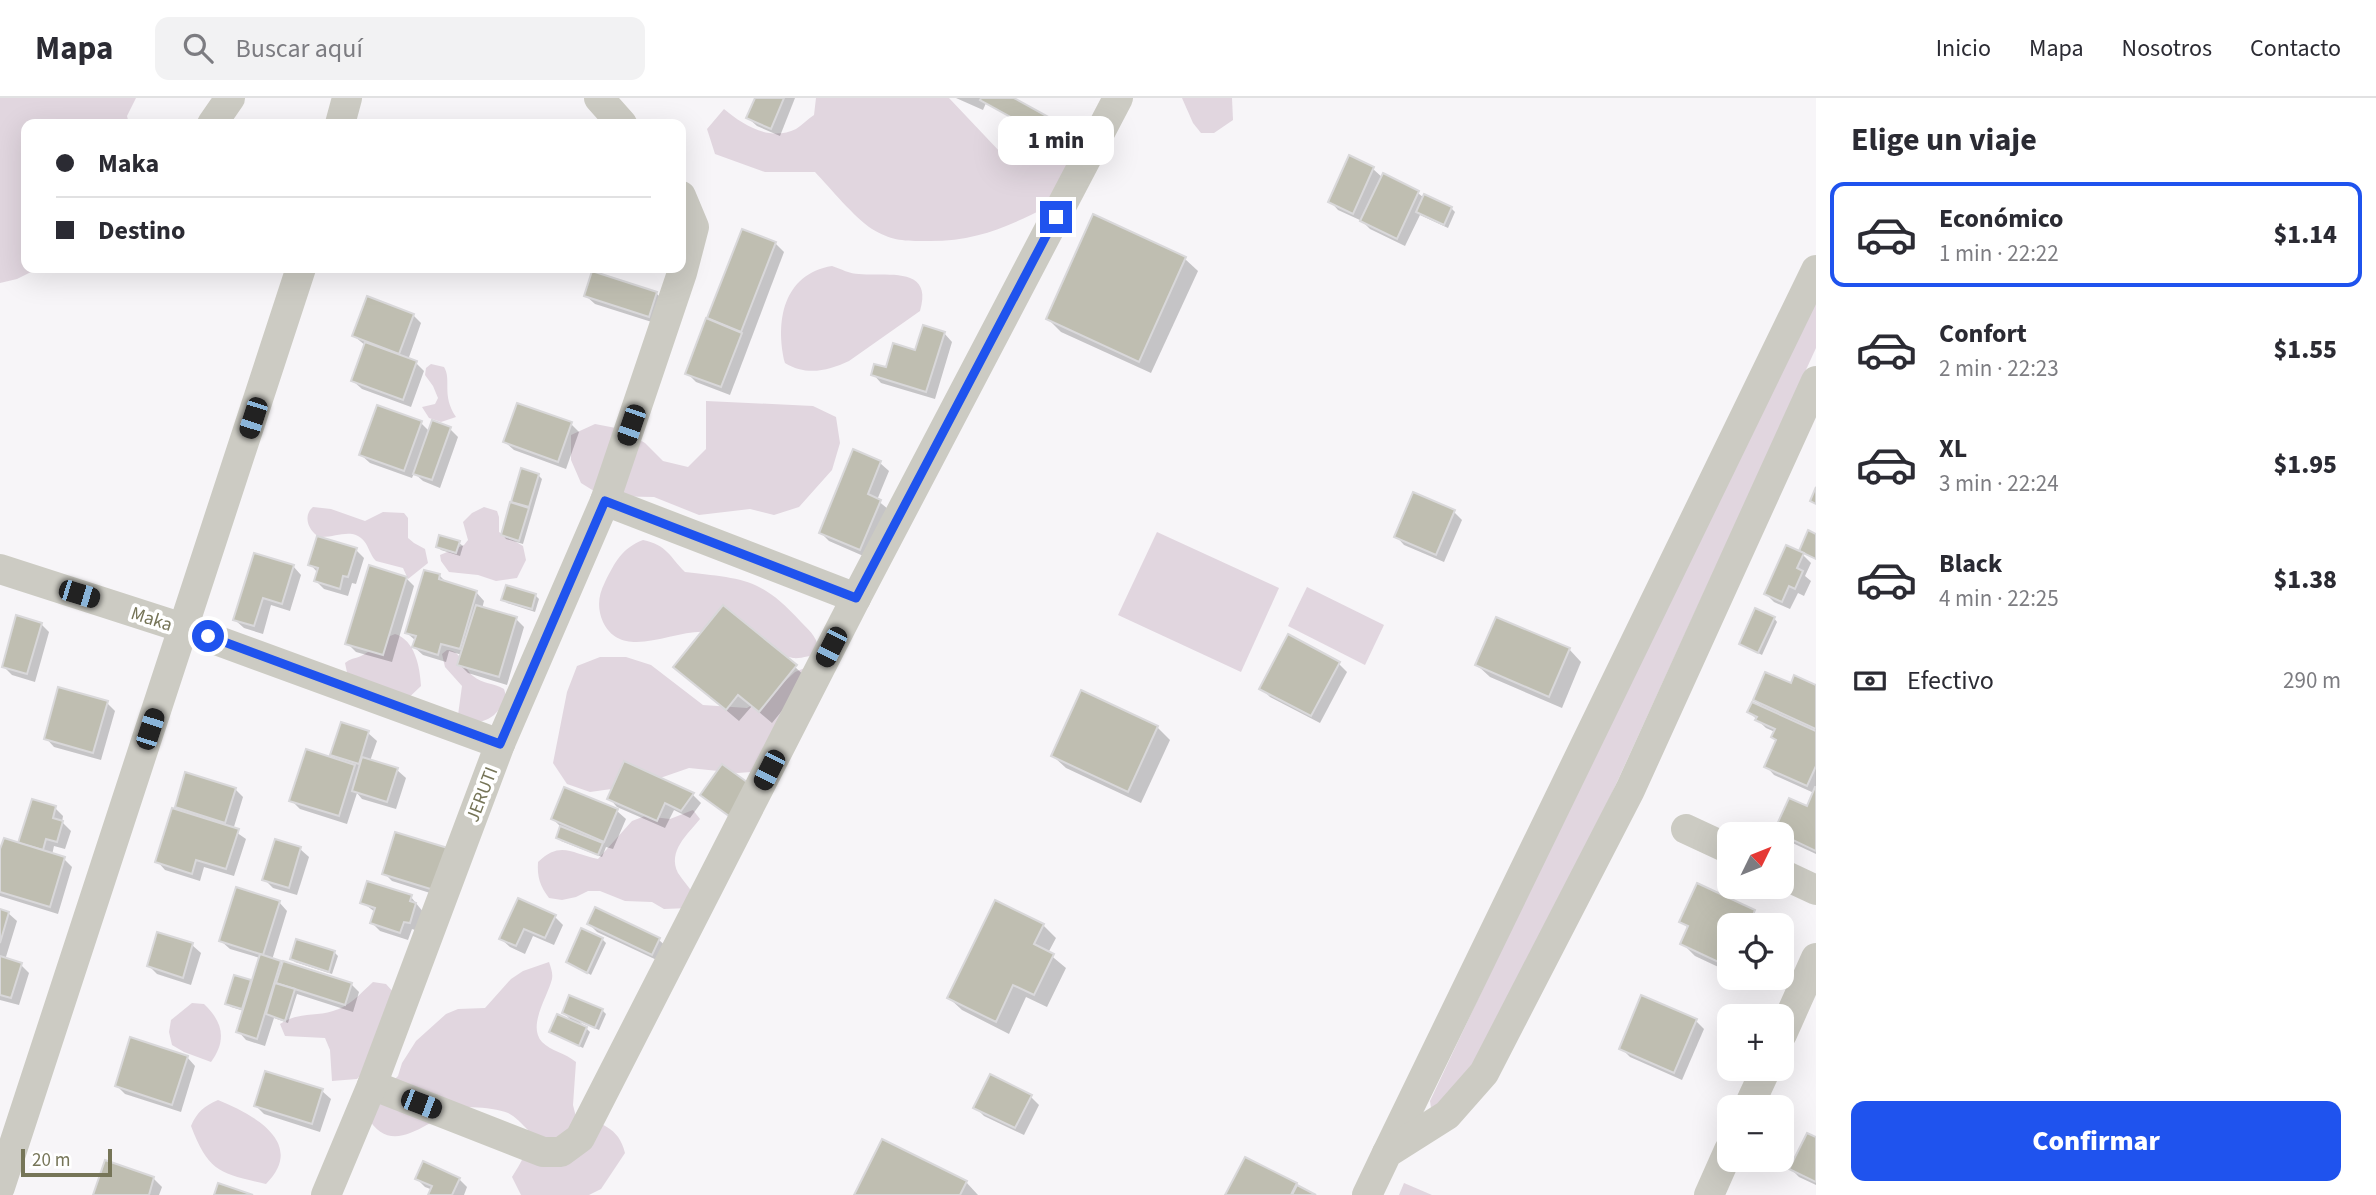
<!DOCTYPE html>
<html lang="es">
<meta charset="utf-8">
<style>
:root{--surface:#fff;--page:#f2f2f3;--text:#2b2b33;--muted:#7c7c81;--line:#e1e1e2;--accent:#1f53ee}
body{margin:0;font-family:"Source Sans 3",sans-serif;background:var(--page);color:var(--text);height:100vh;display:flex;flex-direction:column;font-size:26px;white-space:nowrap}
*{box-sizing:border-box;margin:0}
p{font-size:23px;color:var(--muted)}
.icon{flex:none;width:38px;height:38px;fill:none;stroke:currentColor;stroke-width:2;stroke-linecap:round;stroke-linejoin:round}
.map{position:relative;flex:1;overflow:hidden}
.details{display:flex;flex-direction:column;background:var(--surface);width:560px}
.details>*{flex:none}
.guide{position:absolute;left:21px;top:21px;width:665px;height:154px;border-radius:14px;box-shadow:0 7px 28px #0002;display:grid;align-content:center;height:154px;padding:0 35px;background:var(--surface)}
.needle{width:46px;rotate:47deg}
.fabs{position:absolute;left:1717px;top:724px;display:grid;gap:14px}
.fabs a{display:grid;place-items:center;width:77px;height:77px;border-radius:14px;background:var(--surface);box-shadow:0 7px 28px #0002;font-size:35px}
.scale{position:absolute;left:21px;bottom:18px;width:91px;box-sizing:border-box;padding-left:7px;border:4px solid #767558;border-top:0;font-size:19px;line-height:24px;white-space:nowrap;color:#767558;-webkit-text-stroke:5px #fff;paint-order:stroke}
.end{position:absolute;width:32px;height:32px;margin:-16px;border:9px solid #1f53ee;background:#fff;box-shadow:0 0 0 4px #fff}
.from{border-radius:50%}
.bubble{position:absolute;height:49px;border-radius:14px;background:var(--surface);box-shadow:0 7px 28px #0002;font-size:23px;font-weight:800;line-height:49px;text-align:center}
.car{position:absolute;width:21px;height:42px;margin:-21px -10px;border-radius:9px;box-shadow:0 0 5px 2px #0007;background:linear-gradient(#222 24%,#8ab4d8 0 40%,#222 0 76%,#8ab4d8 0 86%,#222 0)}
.guide b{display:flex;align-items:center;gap:24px;height:66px;font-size:26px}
.guide b+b{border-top:2px solid var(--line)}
.guide i{width:18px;height:18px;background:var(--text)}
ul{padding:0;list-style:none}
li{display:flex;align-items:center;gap:21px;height:105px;margin:0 14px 10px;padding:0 21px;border:4px solid transparent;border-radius:14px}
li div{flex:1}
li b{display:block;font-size:26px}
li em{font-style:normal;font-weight:800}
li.on{border-color:var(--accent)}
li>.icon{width:63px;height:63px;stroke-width:1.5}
h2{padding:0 35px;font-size:32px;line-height:84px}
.pay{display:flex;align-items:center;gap:18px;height:77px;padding:0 35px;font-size:26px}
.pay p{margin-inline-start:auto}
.button{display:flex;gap:14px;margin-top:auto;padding:14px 35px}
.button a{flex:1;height:80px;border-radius:14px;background:var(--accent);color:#fff;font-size:28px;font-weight:800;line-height:80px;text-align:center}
header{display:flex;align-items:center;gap:42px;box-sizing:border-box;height:98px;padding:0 35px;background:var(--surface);border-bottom:2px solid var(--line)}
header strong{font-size:33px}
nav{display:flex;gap:38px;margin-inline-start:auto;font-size:24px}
.search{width:490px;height:63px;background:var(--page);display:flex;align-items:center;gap:18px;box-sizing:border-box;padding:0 24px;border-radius:14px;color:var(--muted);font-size:26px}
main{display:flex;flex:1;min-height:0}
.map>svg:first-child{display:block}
</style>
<header>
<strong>Mapa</strong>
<div class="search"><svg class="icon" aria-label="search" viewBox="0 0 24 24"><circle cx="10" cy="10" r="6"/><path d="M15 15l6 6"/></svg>Buscar aquí</div>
<nav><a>Inicio</a><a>Mapa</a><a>Nosotros</a><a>Contacto</a></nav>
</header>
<main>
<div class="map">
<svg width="1816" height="1097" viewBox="0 0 1816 1097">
<rect width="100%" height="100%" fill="#f7f5f8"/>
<!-- green -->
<g fill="#e1d6df">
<polygon points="0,0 136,0 127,18 129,26 26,26 26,170 39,170 17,181 0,185"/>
<path d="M816 0H949L1002 56 1016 62 1073 47 1085 54 1078 93C1024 120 986 145 923 143 901 143 891 142 872 131 855 120 830 90 815 74H765L715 56 707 31 724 11C743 27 770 44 796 31 802 27 808 21 814 17Z"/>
<polygon points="1182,0 1232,0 1233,22 1214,35 1201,35 1193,25"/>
<path d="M832 168C841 171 850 176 859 176 885 179 934 167 920 213L849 263C828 273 806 278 785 265 775 224 783 176 832 168Z"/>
<polygon points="1816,184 1816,250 1612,695 1484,955 1437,1009 1431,1010 1430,1003"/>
<path d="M431 266 444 269C452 282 441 297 456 319L441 324 429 320 422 309 435 306 438 300 433 288 425 277 426 270Z"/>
<polygon points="706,303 813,308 836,319 840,345 832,372 799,409 774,417 750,411 699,417 654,399 602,398 581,385 571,362 571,337 595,326 621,331 645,345 663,363 688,369 706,351"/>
<path d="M313 409 331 411 365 423 383 414 404 415 408 420V440L414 445 425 451 428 465 408 481 403 470 376 463C370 457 369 449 364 443 352 429 336 440 320 439 309 434 302 418 313 409Z"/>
<polygon points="484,409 497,413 499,419 499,434 523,448 526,462 517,480 496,483 478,477 449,474 441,463 440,457 464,447 468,442 463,424 472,415"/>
<polygon points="1157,434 1279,490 1241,574 1118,517"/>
<path d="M643 442C667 447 670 459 685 474 743 481 760 479 801 524 812 535 818 540 819 556 811 557 801 561 793 560 766 555 733 537 706 534 674 531 622 564 603 524 597 510 598 498 605 484 615 464 622 450 643 442Z"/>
<polygon points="1307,489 1384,527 1365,567 1288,528"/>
<path d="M395 536C415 542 420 569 421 588L402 606 348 579 345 565C351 560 354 561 361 558 374 552 378 542 395 536Z"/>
<path d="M447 552C463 553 462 569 473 578 482 586 494 585 504 591L506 598C497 617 494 620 474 626L458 617 462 588 445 569 442 556Z"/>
<polygon points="600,559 626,559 651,567 703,607 747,610 771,596 795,574 807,569 765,673 738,675 689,670 640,687 590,694 567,686 553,665 567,594 577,568"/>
<path d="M693 712 700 721C688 736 667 753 678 775 683 783 690 790 695 798L689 810 664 811 652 804 625 803 600 793H588L576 799 562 802 549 800C540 788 537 779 538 764 561 742 572 756 598 761L632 723 645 718 670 721Z"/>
<path d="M549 864C551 870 553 875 552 881 548 898 527 928 542 944 551 953 565 955 576 964L573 1007 576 1019C600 1024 619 1029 625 1055L601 1091 589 1097H521L512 1079C522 1063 529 1052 528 1032 523 1027 515 1018 508 1015 496 1011 472 1007 460 1011 428 1020 392 1063 367 1018L370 1006 398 978 402 965 416 943 446 916 458 911 485 910 511 881 523 873Z"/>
<path d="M373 884 386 886 395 896 367 970 357 981 332 983 330 952 325 940 285 938 280 926C297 914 314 919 333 913 349 909 361 895 373 884Z"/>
<path d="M192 905 204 906C223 924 227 942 211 964L184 954 172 947 169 934 171 922Z"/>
<path d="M218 1002C253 1016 307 1045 266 1086 220 1075 209 1075 191 1028 197 1014 204 1008 218 1002Z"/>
<polygon points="1404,1085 1432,1097 1399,1097"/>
</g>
<!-- shadow -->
<g fill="#0003">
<polygon points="757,0 795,0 780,38 757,28 748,20"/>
<polygon points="956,0 1010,0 1060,28 1068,36 1061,49 986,5 983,12"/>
<polygon points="1350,60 1373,71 1383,80 1384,78 1418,95 1424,100 1451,110 1455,114 1448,130 1420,117 1405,148 1370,131 1362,123 1338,112 1330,103"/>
<polygon points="743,133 775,145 784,154 730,297 696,284 687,275"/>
<polygon points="1185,161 1198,173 1151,275 1061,234 1048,221"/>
<polygon points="656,195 665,204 658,226 595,206 586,198"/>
<polygon points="413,217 421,225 408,262 416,265 424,273 411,309 362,291 353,283 366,248 354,238"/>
<polygon points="944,235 952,244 935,301 881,285 873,276 887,271 916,254"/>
<polygon points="421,325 430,334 450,331 458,339 440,390 423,383 414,375 412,380 370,365 361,357"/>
<polygon points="571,326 579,334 566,371 514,352 505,344"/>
<polygon points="880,365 889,373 877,402 888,411 868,460 829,443 821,435"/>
<polygon points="522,372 538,377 542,381 523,446 506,441 503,437"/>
<polygon points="1454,414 1462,422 1444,464 1404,447 1396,438"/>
<polygon points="459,445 463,448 460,458 441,452 438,449"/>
<polygon points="356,452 364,460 356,486 352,485 348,498 324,491 316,483 318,475 310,466"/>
<polygon points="1803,457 1811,465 1805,478 1811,483 1804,498 1798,495 1790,511 1774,504 1766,496"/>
<polygon points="293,468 301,477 290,513 271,507 263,536 244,530 235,522"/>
<polygon points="440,478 447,485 476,494 484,503 482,511 516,521 524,529 507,587 468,575 459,566 462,557 449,553 446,564 423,557 414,549 416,543 407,535"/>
<polygon points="406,480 414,488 392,564 356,554 347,545"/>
<polygon points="535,497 539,501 535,514 507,505 503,501"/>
<polygon points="1774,520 1777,524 1762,557 1741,546"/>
<polygon points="41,526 49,534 35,584 12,577 4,569"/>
<polygon points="1569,551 1581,564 1562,610 1490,579 1477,567"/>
<polygon points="1339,566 1347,574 1320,625 1270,599 1261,590"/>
<polygon points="675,569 795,569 808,581 772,625 752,608 739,623"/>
<polygon points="1792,588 1816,589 1816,756 1784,741 1776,733 1808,710 1814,695 1774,677 1766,668 1777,643 1775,634 1766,630 1749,614 1765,611 1755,602"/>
<polygon points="1082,594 1157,629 1170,642 1141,705 1066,670 1053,658"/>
<polygon points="107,605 115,613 101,662 54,649 46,640"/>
<polygon points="368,635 377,643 370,663 397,672 406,680 396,711 362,701 357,695 347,726 300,711 291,702 339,663 332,657"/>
<polygon points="235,691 243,699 233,732 246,741 234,778 204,769 200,783 165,772 157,763 184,716 177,709"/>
<polygon points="693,697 701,705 690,720 674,712 665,730 617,709 609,700"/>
<polygon points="55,710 63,718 62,724 71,733 65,751 54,748 52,757 64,761 72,769 58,816 0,798 0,755 20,747"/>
<polygon points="617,713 626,721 613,751 606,749 602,759 561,743 558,739 562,730 553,721"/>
<polygon points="396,736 446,800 392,783 384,775"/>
<polygon points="300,751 309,759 297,797 273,790 264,781"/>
<polygon points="1698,787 1754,814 1767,826 1729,828 1729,874 1695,858 1682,845 1689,831 1681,823"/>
<polygon points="411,799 424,815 418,833 412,831 408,842 380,833 372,825 375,814 362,804"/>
<polygon points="519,802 555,819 563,827 554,847 533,838 525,856 510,849 501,841"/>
<polygon points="279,804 287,813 272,862 283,868 351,886 359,894 353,914 297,896 288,925 274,920 265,948 246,942 238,933 244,913 231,909 227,906 250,883 252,886 260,860 230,851 221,843"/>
<polygon points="0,812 8,815 17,823 5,862 21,867 29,875 19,907 0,902"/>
<polygon points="596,812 659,842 668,850 661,864 597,834 589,826"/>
<polygon points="1043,827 1056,840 1048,855 1066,870 1047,909 1026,899 1009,936 962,912 949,900"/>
<polygon points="602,841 606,845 591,877 568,864"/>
<polygon points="192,847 201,855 191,887 157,876 149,868"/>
<polygon points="334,854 338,858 332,876 295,864 292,861"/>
<polygon points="1742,880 1765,880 1761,889"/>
<polygon points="602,912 606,916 599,932 580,924 590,934 583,950 551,934 574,925 564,915"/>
<polygon points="1696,923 1704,931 1682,982 1630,959 1621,950"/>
<polygon points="187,959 195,968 181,1014 125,996 117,988"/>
<polygon points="322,993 331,1001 320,1034 264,1016 256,1008"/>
<polygon points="1030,998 1039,1007 1024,1037 984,1018 975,1009"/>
<polygon points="1816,1041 1816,1087 1799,1079 1791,1071"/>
<polygon points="106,1064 154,1081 162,1089 159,1097 95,1097"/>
<polygon points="417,1081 459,1081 467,1089 464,1097 430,1097 433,1092 425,1089"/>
<polygon points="966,1084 978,1097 856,1097"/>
</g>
<!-- building -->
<g fill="#bfbeb1" stroke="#d9d8da" stroke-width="2">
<polygon points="755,0 784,0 771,31 746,20"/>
<polygon points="981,0 1014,0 1061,26 1052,42 980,2"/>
<polygon points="1349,57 1374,69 1353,116 1328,104"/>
<polygon points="1383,75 1419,93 1397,141 1360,123"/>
<polygon points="1424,96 1452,109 1444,127 1416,114"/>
<polygon points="1093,116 1186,159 1139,264 1046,221"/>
<polygon points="742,131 776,144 741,234 707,220"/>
<polygon points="592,173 657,194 649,219 584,198"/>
<polygon points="367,198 414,216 399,256 352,238"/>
<polygon points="706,220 742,235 721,289 685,276"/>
<polygon points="923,227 945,234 926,294 871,277 874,266 886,269 893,245 915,252"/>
<polygon points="365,244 417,263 403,302 351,283"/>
<polygon points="517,305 572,324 558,364 503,344"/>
<polygon points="377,307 422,323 404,373 359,357"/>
<polygon points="432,322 451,329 432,382 413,376"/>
<polygon points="853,351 881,363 868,396 881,402 860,452 819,435"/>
<polygon points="521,370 539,376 529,409 511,404"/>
<polygon points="1816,389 1816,406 1810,403"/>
<polygon points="1413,394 1455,412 1436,457 1394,439"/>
<polygon points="510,404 529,410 519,443 501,437"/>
<polygon points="1808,432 1816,436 1816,461 1799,453"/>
<polygon points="439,437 460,443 456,455 436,449"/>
<polygon points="317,438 357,450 348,479 343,478 340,491 314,483 318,470 308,467"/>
<polygon points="1786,447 1804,455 1797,470 1803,473 1795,491 1789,488 1782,504 1764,496"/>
<polygon points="254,455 294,467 282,506 263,500 254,528 233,522"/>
<polygon points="369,467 407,479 383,557 345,546"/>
<polygon points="424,472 440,476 439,481 477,493 460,551 441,546 438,557 412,549 416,538 405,535"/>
<polygon points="506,487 536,496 532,511 501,502"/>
<polygon points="476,507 517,519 499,579 457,567"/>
<polygon points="723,507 797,567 759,614 738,597 726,612 673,569"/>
<polygon points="1755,510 1775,519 1758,555 1739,546"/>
<polygon points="16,517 42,525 27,576 2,569"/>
<polygon points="1496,519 1570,550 1549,599 1475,567"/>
<polygon points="1288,536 1340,564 1311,618 1259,591"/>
<polygon points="1765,574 1791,585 1794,577 1816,587 1816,631 1753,602"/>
<polygon points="58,589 108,603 93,655 44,641"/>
<polygon points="1081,592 1158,628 1128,694 1051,658"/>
<polygon points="1752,604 1816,633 1816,668 1807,688 1764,669 1776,642 1771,639 1775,631 1755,622 1757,619 1747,614"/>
<polygon points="341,624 369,633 359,666 330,657"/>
<polygon points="306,651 355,667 339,718 289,703"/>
<polygon points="362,659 398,670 387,704 352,693"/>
<polygon points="624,663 694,695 681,713 665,705 657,723 607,701"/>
<polygon points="722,666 751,687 729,718 700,697"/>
<polygon points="185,674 236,690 225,725 175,709"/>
<polygon points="564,689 618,711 604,744 551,721"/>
<polygon points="1815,689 1816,689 1816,753 1774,733 1789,700 1807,708"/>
<polygon points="32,701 56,708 53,720 63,723 57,744 46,741 43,752 18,745"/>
<polygon points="172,710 239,731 226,771 196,762 192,776 155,764"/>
<polygon points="560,728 603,745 598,757 556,740"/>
<polygon points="395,734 451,751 437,793 382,776"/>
<polygon points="4,740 65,759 50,809 0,794 0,751"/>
<polygon points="275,741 301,749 289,790 262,782"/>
<polygon points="367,783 412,797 410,803 416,805 410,825 404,824 400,835 370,825 375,810 360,805"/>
<polygon points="1697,785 1755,812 1749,827 1750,828 1729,828 1729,869 1680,846 1688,828 1679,824"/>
<polygon points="236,789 280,803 263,857 219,843"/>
<polygon points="518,800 556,817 545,840 524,831 516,848 499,841"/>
<polygon points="995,802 1044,826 1034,846 1054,856 1034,897 1013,887 996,924 947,900"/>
<polygon points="595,809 660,840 652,857 587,826"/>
<polygon points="0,811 9,814 0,845"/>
<polygon points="581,830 603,840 587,875 566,864"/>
<polygon points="157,834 193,845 183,880 147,868"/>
<polygon points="296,841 335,853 329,874 290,861"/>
<polygon points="260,856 281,863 257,941 236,934"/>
<polygon points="0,858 22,865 11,900 0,897"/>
<polygon points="283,863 352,885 345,907 276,885"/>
<polygon points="234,877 251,882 242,911 225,906"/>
<polygon points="275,885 295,891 285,923 266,916"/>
<polygon points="569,897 603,911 595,930 562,915"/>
<polygon points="1641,897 1697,921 1674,975 1619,951"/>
<polygon points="557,916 587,929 579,948 549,934"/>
<polygon points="130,939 188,958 172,1007 115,988"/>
<polygon points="265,973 323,991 312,1026 254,1008"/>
<polygon points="990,976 1032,997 1015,1030 973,1010"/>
<polygon points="1807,1035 1816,1039 1816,1084 1789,1071"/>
<polygon points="882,1041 967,1083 960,1097 854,1097"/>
<polygon points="1245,1059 1297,1085 1291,1097 1225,1097"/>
<polygon points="105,1062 154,1079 149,1097 93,1097"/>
<polygon points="423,1063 460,1080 452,1097 428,1097 432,1088 415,1081"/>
<polygon points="218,1085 253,1097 214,1097"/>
<polygon points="1297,1087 1316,1097 1292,1097"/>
</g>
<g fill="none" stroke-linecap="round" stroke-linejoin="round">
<!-- minor -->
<g stroke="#cccbc3" stroke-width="30">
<polyline points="599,0 622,26"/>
<polyline points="212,26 230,0"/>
<polyline points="340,26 347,0"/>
<polyline points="605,403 856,500"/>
<polyline points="0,471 183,530 500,646"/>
<polyline points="1686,731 1729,751"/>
<polyline points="1782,776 1816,792"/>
<polyline points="1782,936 1816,860"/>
<polyline points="372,987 543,1054 561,1054 580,1040 856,500 1118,0"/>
<polyline points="1748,1010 1766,971"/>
<polyline points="1387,1055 1816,172"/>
<polyline points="0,1089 301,170"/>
<polyline points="326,1097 372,987 500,646 605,403 682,175 694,129 681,98"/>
<polyline points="1367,1097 1387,1055 1447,1017 1484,975 1630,692 1816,283"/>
<polyline points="1709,1097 1729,1052"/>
</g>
</g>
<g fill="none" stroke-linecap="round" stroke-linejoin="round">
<!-- route -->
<polyline stroke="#1f53ee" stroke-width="9" points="208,538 500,646 605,403 856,500 1056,119"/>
</g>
<g text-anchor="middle" stroke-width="7" stroke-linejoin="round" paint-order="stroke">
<!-- street labels -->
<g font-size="19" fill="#767558" stroke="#fff">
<text transform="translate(152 520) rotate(18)" y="7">Maka</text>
<text transform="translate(481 696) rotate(-69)" y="7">JERUTI</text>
</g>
</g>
</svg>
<div class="fabs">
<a><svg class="needle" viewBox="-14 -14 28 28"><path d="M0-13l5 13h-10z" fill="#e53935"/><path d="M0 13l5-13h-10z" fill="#7c7c81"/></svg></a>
<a><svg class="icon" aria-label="locate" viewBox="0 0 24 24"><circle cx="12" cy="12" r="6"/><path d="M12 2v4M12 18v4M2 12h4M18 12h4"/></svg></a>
<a>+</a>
<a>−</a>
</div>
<div class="scale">20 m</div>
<i class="end from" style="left:208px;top:538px"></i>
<i class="end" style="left:1056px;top:119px"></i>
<div class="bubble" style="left:998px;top:18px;width:116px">1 min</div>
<i class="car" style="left:253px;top:320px;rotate:198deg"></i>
<i class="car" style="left:631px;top:327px;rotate:199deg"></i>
<i class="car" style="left:79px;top:496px;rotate:107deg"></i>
<i class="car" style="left:831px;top:549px;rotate:207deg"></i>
<i class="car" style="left:150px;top:631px;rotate:18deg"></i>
<i class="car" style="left:769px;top:672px;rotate:207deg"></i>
<i class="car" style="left:421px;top:1006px;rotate:111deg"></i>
<div class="guide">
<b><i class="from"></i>Maka</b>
<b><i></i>Destino</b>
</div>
</div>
<section class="details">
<h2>Elige un viaje</h2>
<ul>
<li class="on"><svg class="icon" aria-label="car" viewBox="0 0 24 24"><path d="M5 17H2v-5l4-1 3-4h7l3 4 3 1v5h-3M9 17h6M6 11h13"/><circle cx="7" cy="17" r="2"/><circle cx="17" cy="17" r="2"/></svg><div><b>Económico</b><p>1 min · 22:22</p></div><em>$1.14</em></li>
<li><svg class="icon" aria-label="car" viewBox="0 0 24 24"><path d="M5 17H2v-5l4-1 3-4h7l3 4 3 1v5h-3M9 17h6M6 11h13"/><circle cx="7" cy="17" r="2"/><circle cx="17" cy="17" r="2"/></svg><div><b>Confort</b><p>2 min · 22:23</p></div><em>$1.55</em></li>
<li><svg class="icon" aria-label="car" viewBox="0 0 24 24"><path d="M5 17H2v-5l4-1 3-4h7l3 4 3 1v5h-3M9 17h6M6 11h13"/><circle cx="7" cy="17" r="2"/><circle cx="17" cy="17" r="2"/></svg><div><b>XL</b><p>3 min · 22:24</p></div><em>$1.95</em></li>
<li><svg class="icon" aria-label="car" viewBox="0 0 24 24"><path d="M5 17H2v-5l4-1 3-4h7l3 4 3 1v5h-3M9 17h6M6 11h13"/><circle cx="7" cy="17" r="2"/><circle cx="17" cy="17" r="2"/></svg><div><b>Black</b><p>4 min · 22:25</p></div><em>$1.38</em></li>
</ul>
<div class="pay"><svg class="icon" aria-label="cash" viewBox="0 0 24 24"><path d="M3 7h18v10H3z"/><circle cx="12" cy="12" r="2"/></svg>Efectivo<p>290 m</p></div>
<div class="button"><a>Confirmar</a></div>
</section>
</main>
